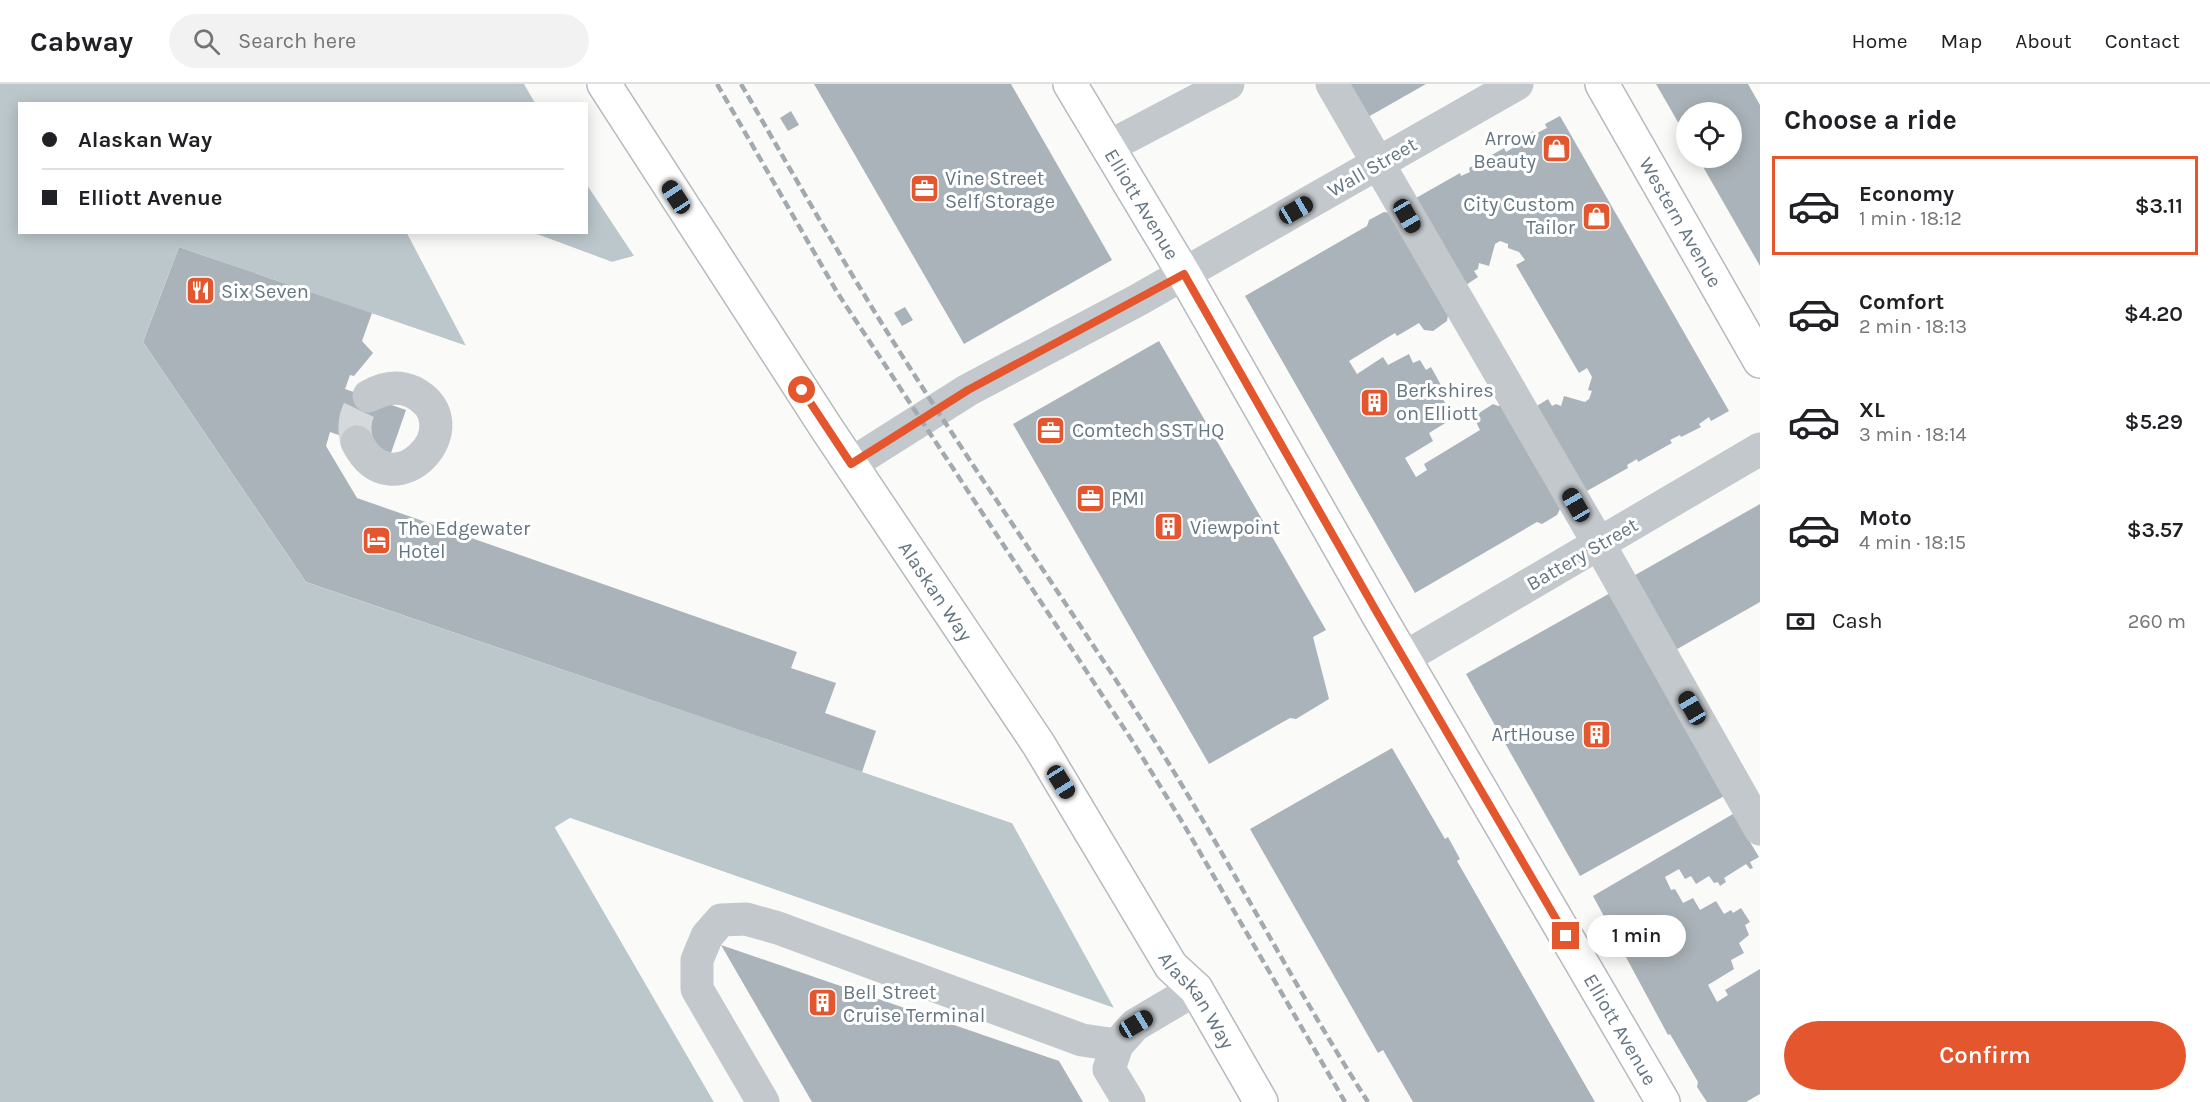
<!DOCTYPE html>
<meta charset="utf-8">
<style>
:root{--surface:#fff;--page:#f2f2f2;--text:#202124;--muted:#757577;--line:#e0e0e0;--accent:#e4572e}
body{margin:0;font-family:Karla,sans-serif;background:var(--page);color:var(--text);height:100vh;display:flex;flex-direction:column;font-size:22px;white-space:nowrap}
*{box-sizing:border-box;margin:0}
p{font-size:20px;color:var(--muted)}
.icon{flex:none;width:33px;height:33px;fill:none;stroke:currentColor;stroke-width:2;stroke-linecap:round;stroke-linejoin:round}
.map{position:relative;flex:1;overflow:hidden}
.details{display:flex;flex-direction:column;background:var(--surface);width:450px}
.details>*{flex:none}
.hud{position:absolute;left:18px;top:18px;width:570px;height:132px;border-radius:0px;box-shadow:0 3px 15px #0003;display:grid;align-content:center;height:132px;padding:0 24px;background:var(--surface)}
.tools{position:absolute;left:1676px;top:18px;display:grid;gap:12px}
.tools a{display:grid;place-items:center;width:66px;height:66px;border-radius:50%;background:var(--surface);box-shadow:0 3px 15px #0003;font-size:30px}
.end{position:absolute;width:27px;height:27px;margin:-14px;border:8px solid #e4572e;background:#fff;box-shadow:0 0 0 3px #fff}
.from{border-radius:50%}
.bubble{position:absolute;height:42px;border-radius:21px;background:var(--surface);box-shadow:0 3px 15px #0003;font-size:20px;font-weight:600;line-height:42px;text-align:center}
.car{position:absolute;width:18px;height:36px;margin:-18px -9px;border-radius:8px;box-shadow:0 0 4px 2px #0007;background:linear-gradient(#222 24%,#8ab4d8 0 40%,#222 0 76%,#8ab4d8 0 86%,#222 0)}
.hud b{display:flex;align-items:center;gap:21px;height:57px;font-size:22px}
.hud b+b{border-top:2px solid var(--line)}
.hud i{width:15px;height:15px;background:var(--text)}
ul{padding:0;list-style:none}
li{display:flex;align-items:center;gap:18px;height:99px;margin:0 12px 9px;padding:0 12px;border:3px solid transparent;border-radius:0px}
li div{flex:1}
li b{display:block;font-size:22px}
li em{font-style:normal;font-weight:600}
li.active{border-color:var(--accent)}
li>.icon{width:54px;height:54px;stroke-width:1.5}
h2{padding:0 24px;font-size:27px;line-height:72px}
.pay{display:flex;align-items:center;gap:15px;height:66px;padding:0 24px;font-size:22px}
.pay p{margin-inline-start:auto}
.button{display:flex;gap:12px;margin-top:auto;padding:12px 24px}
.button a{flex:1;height:69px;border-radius:36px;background:var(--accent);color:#fff;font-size:24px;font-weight:600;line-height:69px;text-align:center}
header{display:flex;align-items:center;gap:36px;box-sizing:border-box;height:84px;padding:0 30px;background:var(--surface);border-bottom:2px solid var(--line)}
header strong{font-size:28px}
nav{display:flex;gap:33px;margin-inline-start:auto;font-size:21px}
.search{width:420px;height:54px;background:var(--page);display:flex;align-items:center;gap:15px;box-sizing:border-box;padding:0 21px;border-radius:33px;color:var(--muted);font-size:22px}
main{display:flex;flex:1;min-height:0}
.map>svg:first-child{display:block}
</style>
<header>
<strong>Cabway</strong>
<div class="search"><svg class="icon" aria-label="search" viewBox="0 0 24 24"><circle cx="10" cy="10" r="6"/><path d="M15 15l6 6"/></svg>Search here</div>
<nav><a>Home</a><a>Map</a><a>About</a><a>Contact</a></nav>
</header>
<main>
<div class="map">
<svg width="1760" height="1018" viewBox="0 0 1760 1018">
<rect width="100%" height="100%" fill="#fafaf8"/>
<!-- water -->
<g fill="#bbc7cb">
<polygon points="0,0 524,0 535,19 20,20 20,148 407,149 467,262 179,163 143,258 306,498 1012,739 1114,924 570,734 555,744 714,1018 0,1018"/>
<polygon points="587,101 634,172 612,178 534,149 586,148"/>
</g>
<!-- pier -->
<g fill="#fafaf8">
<polygon points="410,148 470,261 468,265 181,166 308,496 1009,735 1012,739 306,498 143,258 179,163 466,262 407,149"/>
<polygon points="531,148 612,178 634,172 636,174 612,181 533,151"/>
<polygon points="570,734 1114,924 1115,926 570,737 559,744 717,1018 714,1018 555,743"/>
</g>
<!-- building -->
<g fill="#aab3b9">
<polygon points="814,0 1011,0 1112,176 964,260"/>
<polygon points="1349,0 1426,0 1368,33"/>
<polygon points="1656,0 1748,0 1760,21 1760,182 1698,74 1731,74 1731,28 1686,28 1686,52"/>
<polygon points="791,27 799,41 788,47 780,34"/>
<polygon points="1560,32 1729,327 1711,337 1709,333 1699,340 1701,343 1681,353 1680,351 1670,356 1672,359 1638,378 1637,375 1627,381 1628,384 1585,408 1532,325 1548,315 1552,322 1556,320 1561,322 1564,312 1585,318 1589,315 1592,307 1588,306 1592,293 1587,284 1579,289 1516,181 1525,176 1519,168 1508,164 1508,160 1500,157 1495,160 1489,182 1479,179 1478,185 1474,187 1478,193 1463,203 1416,114 1460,89 1461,92 1470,88 1469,84 1504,64 1506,68 1514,63 1512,59 1533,47 1535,50 1547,44 1545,40"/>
<polygon points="1384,128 1390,129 1448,231 1447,237 1433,247 1424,246 1419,239 1397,252 1395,249 1349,277 1357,290 1383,273 1388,281 1409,270 1413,279 1420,276 1426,286 1431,283 1447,312 1443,315 1448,325 1443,328 1447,338 1429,349 1433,357 1405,374 1416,393 1427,386 1424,380 1480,346 1475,336 1478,334 1479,329 1493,320 1498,322 1503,320 1561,423 1557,431 1542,440 1537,438 1415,509 1245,212 1367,142 1369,136"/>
<polygon points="179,163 372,229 362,257 373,269 354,292 350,291 345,305 406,326 391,369 330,348 326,362 357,414 797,568 791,584 836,599 825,629 876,647 862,688 306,498 143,258"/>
<polygon points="905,223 913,236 902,242 894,229"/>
<polygon points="1159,257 1326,546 1313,553 1329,615 1296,635 1290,634 1209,680 1013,340"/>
<polygon points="1760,420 1760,518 1672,568 1630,494"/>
<polygon points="1612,508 1726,711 1580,792 1466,590"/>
<polygon points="1392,664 1445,755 1448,753 1460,775 1457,777 1595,1018 1413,1018 1383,966 1378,969 1250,745"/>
<polygon points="1733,730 1759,773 1750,778 1753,784 1750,785 1746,780 1724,794 1726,798 1720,802 1718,798 1714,799 1709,792 1696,800 1691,792 1685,795 1679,785 1665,793 1671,806 1675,805 1683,819 1693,814 1700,826 1716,817 1724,830 1731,826 1733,829 1741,824 1750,838 1745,841 1749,851 1739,859 1744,869 1731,876 1734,885 1708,901 1717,918 1728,911 1725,906 1760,885 1760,1010 1746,1018 1707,1018 1697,1003 1698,998 1670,950 1668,951 1593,812"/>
<polygon points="721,861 1059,977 1083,1018 812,1018"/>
</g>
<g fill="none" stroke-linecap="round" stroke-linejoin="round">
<!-- minor-tunnel -->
<path stroke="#d5d9db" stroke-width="33" stroke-dasharray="33 16" stroke-linecap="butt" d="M357 358C352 340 356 325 369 312"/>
<defs>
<g id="major">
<path id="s1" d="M604 0 827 345 1039 661 1171 882 1196 905 1261 1018"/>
<path id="s2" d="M1070 0 1184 190 1379 532 1663 1018"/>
<path id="s3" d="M1602 0 1760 277"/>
</g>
</defs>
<!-- major casing -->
<use href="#major" stroke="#b5babe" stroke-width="36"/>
<!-- minor -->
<g stroke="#c3c8cc" stroke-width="33">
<polyline points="1332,0 1599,460 1760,745"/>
<polyline points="1108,63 1228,0"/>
<path d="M357 358C393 430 476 340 413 308 398 301 383 304 369 312"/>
<polyline points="851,380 968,306 1138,216 1517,0"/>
<polyline points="1404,574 1760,365"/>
<polyline points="1117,961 1109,985 1129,1018"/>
<polyline points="763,1018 697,905 697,876 707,852 721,836 746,835 778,844 1082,956 1117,961 1135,941 1196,905"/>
</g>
<!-- major -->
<use href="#major" stroke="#fff" stroke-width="33"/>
<!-- rail -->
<g stroke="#a2aab0" stroke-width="4.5" stroke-dasharray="9 4.5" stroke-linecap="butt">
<polyline points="717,0 837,208 1133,658 1184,741 1345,1018"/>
<path d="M741 0C796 95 850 191 910 284 988 407 1073 527 1151 651 1227 771 1291 898 1368 1018"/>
</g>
</g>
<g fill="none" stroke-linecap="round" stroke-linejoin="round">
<!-- route -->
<polyline stroke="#e4572e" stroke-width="8" points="802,306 851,380 968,306 1184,190 1379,532 1566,852"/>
</g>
<!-- icons -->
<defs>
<symbol id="shop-square" viewBox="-11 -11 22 22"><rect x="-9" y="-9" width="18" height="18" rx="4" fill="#e4572e" stroke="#fff"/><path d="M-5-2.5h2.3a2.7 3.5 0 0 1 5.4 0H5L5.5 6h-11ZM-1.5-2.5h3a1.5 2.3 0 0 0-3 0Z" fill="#fff"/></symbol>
<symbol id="office-square" viewBox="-11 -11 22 22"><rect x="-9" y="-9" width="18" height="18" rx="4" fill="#e4572e" stroke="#fff"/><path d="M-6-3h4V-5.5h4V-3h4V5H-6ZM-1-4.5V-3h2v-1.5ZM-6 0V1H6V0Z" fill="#fff"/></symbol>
<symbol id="restaurant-square" viewBox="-11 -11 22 22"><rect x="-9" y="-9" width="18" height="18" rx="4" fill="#e4572e" stroke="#fff"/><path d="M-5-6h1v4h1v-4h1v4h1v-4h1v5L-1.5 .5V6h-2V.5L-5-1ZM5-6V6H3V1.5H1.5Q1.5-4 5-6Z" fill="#fff"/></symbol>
<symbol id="building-square" viewBox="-11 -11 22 22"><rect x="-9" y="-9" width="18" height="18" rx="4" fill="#e4572e" stroke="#fff"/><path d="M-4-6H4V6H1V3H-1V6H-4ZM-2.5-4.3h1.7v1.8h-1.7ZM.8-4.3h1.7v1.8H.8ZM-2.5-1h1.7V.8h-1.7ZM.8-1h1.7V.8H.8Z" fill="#fff"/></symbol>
<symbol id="hotel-square" viewBox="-11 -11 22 22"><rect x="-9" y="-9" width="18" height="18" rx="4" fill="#e4572e" stroke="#fff"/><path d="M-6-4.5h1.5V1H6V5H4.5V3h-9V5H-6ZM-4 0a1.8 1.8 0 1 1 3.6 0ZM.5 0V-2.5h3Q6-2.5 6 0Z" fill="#fff"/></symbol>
</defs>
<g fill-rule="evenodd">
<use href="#shop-square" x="1540" y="48" width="33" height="33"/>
<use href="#office-square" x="908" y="88" width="33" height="33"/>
<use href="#shop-square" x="1580" y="116" width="33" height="33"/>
<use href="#restaurant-square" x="184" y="190" width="33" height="33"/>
<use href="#building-square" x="1358" y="302" width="33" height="33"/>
<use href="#office-square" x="1034" y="330" width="33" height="33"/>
<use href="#office-square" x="1074" y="398" width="33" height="33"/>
<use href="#building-square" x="1152" y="426" width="33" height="33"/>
<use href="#hotel-square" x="360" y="440" width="33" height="33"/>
<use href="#building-square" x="1580" y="634" width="33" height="33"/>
<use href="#building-square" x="806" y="902" width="33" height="33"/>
</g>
<g text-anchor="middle" stroke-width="6" stroke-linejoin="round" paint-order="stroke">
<!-- poi labels -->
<g font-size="20" fill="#657683" stroke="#fff" text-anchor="start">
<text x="1536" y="61" text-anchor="end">Arrow<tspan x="1536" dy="23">Beauty</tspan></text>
<text x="945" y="101">Vine Street<tspan x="945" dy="23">Self Storage</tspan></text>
<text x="1575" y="127" text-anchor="end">City Custom<tspan x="1575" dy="23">Tailor</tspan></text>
<text x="221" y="214">Six Seven</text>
<text x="1396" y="313">Berkshires<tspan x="1396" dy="23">on Elliott</tspan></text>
<text x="1072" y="353">Comtech SST HQ</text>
<text x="1111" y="421">PMI</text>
<text x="1190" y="450">Viewpoint</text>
<text x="398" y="451">The Edgewater<tspan x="398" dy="23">Hotel</tspan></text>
<text x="1575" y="657" text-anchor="end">ArtHouse</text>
<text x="843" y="915">Bell Street<tspan x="843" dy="23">Cruise Terminal</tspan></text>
</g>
<!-- street labels -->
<g font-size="20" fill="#657683" stroke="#fff">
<text transform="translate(1372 83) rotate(-30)" y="7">Wall Street</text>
<text dy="7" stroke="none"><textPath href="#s2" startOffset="140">Elliott Avenue</textPath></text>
<text dy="7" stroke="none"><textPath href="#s3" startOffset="159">Western Avenue</textPath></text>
<text transform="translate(1582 470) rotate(-30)" y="7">Battery Street</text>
<text dy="7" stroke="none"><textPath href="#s1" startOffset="606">Alaskan Way</textPath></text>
<text dy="7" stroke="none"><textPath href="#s1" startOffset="1092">Alaskan Way</textPath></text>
<text dy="7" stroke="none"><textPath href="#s2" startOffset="1094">Elliott Avenue</textPath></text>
</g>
</g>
</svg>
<div class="tools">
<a><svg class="icon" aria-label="locate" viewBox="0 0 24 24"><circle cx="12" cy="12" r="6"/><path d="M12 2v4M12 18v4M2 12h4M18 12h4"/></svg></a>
</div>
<i class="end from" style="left:802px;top:306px"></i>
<i class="end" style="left:1566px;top:852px"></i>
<div class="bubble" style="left:1587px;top:831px;width:99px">1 min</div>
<i class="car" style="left:676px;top:113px;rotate:327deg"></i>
<i class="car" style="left:1296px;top:126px;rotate:60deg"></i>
<i class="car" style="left:1407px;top:132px;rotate:150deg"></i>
<i class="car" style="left:1576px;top:421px;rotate:330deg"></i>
<i class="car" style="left:1692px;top:624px;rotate:330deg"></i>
<i class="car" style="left:1061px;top:698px;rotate:148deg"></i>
<i class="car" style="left:1136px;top:940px;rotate:59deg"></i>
<div class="hud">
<b><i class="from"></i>Alaskan Way</b>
<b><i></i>Elliott Avenue</b>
</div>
</div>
<section class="details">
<h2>Choose a ride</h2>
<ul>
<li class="active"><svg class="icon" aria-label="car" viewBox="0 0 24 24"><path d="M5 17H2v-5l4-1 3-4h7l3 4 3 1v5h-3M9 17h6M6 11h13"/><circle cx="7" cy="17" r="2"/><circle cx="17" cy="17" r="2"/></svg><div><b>Economy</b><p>1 min · 18:12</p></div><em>$3.11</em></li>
<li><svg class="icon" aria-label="car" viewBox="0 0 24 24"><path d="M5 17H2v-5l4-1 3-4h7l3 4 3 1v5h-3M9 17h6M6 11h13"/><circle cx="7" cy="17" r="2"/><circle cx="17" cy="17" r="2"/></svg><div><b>Comfort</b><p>2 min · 18:13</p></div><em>$4.20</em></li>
<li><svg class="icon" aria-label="car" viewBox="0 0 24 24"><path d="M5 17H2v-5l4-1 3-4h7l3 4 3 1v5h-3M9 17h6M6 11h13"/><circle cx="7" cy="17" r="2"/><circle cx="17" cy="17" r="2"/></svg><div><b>XL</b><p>3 min · 18:14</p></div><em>$5.29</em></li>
<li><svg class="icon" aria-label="car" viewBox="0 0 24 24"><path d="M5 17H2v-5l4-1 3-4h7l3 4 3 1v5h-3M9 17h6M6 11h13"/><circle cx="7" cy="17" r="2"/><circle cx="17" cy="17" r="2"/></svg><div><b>Moto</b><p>4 min · 18:15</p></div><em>$3.57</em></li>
</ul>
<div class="pay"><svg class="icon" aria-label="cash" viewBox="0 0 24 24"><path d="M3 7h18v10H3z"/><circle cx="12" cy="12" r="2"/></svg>Cash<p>260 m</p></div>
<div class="button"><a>Confirm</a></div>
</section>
</main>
